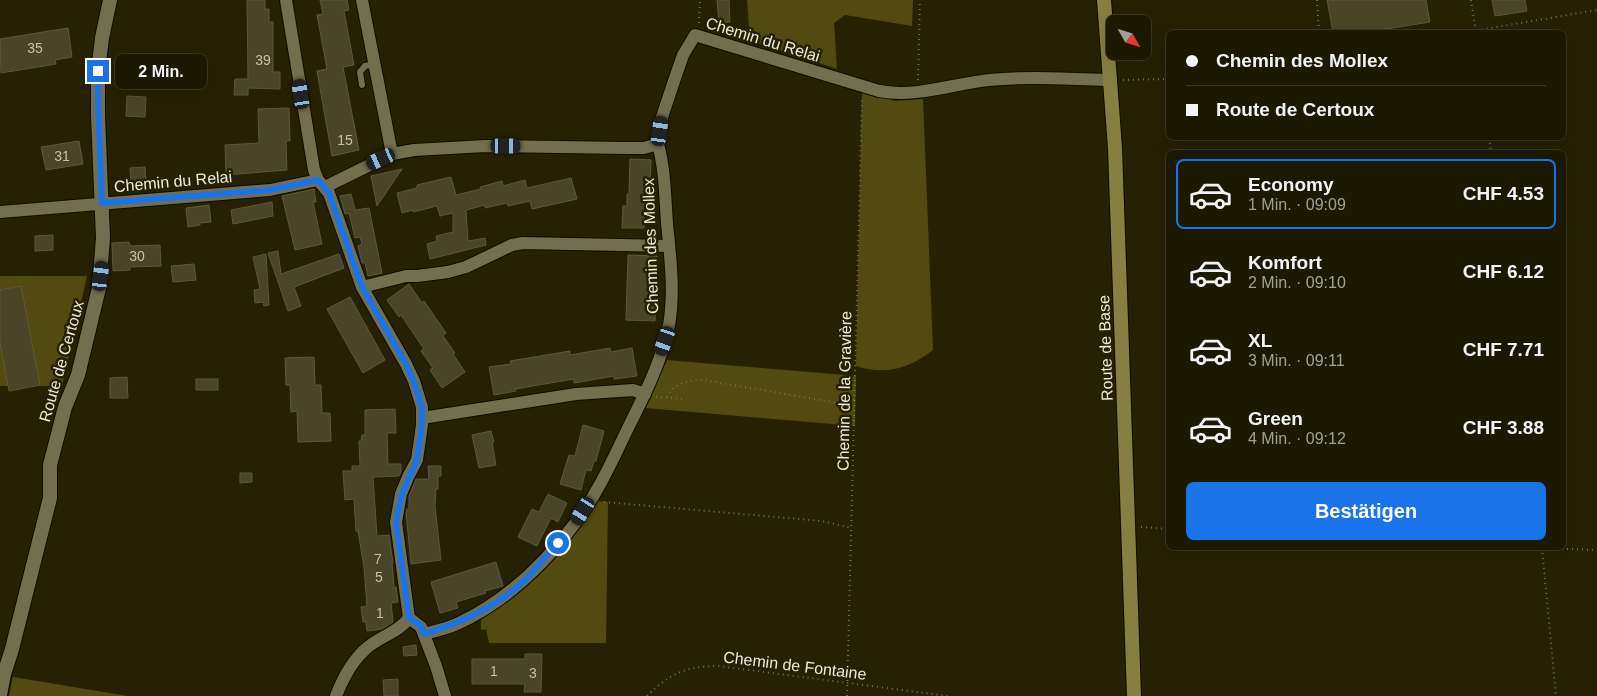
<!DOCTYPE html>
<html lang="de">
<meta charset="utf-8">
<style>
:root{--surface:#1c1902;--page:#25220c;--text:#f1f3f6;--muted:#a0a099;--line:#3a3824;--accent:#1a73e8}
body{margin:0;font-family:Arial,sans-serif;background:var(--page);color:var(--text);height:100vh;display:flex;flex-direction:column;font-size:19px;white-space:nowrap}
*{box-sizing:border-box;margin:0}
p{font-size:16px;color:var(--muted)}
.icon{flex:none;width:28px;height:28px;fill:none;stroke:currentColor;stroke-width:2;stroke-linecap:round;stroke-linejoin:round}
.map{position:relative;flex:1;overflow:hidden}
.side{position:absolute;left:1166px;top:150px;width:400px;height:400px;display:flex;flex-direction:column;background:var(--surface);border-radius:8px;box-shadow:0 5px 20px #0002,0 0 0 1px var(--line)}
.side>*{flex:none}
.top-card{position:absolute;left:1166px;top:30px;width:400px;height:110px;border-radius:8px;box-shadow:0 5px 20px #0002,0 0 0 1px var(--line);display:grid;align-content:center;height:110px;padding:0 20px;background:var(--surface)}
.needle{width:32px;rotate:129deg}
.tools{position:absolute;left:1106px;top:15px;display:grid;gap:10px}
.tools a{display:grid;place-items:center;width:45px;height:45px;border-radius:8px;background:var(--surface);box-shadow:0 5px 20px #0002,0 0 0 1px var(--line);font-size:25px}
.end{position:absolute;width:22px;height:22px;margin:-11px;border:6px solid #1a73e8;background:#fff;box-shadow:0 0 0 2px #fff}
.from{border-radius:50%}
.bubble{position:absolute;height:35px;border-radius:8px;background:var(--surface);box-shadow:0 5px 20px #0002,0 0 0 1px var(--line);font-size:16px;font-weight:700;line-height:35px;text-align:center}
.car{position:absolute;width:15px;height:30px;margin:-15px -8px;border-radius:6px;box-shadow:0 0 4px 1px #0007;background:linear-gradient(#222 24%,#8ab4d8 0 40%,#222 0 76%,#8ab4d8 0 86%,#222 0)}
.top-card b{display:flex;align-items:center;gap:18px;height:48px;font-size:19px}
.top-card b+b{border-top:1px solid var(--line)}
.top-card i{width:12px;height:12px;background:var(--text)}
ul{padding:9px 0 0;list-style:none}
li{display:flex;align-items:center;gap:15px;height:70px;margin:0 10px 8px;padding:0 10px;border:2px solid transparent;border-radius:8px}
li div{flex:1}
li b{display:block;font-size:19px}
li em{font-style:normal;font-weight:700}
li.current{border-color:var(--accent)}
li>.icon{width:45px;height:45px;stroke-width:1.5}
.cta{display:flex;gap:10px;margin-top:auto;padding:10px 20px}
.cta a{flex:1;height:58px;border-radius:8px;background:var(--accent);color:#fff;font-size:20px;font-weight:700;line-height:58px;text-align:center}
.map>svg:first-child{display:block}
</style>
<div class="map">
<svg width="1597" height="696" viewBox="0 0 1597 696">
<rect width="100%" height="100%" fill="#262103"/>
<!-- green -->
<g fill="#524a10">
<polygon points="747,0 913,0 912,26 845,15 834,23 837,69 750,40"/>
<path d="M862 92 895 101 923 99 933 350C910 368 885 376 856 366Z"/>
<polygon points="0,276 87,276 62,386 0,386"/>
<polygon points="667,360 856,376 855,426 646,408"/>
<path d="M597 501 608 502 606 643H489L486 629 481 630V619C530 588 565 549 597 501Z"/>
<polygon points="13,677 128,696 9,696"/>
</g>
<!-- building -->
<g fill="#494526" stroke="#5d5939">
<polygon points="247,0 265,0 265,9 269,9 269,22 273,22 273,72 280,72 280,89 248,88 248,95 234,95 235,79 248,79"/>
<polygon points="320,0 347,0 349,10 344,11 354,65 343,67 359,150 332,156 317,71 327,69 317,15 323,14"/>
<polygon points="717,0 729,0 730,22 719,23"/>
<polygon points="1327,0 1426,0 1430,22 1368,32 1333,32"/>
<polygon points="1492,0 1525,0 1527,11 1495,16"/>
<polygon points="68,28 72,57 55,60 56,64 1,73 0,39"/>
<polygon points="127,96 146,97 145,117 126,116"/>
<polygon points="289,108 290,141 286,141 287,170 226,175 225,145 259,143 258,109"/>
<polygon points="79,141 83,164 46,170 41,147"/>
<polygon points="630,159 651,160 650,195 649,206 645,206 644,228 622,228 623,206 627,206 627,194 629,194"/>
<polygon points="145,167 146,183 131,184 130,168"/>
<polygon points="402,169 377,206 371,176"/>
<polygon points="451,177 456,195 481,189 480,187 502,181 503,186 525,180 527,188 571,178 577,199 532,209 530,201 508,206 507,203 485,208 485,205 466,210 468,241 485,238 486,245 430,259 427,244 437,241 436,236 453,232 453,213 440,216 437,206 413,212 413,210 402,213 397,193 417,188 417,185"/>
<polygon points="314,189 316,202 313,202 322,244 295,250 282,196"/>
<polygon points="351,194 355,210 369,208 382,273 368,276 365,263 362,263 358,246 362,244 360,237 355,238 349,213 345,214 340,196"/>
<polygon points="272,202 273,216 233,224 231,210"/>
<polygon points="209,205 211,222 200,223 200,225 188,227 186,208"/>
<polygon points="53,235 53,250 35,251 35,236"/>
<polygon points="129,242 130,246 160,245 161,266 130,267 130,270 113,271 112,243"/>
<polygon points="278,251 281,274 339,254 344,268 294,287 301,306 288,311 268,253"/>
<polygon points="266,254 269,305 264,306 263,302 255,303 254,290 260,289 253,257"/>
<polygon points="628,255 657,256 655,321 626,320"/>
<polygon points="194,264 196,280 173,282 171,266"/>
<polygon points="409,284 422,303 424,301 446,333 443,336 455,353 453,354 465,372 442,388 430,370 433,368 421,351 424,349 401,315 399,317 387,300"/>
<polygon points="21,286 40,385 9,391 0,343 0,290"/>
<polygon points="350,297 385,360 363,373 327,309"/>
<polygon points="610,348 611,352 632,348 637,376 614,379 614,376 574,383 574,379 515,389 516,391 494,395 489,367 511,364 510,361 570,351 570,355"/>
<polygon points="314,357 315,385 321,385 322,413 330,413 331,441 298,442 297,411 291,412 290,385 286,385 285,358"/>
<polygon points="127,377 128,398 110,398 110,378"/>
<rect x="196" y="379" width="22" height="11"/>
<polygon points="395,409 396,433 387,433 388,464 401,464 401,472 399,476 373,477 377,536 389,535 393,563 392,563 394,588 396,587 398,602 391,603 393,622 382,629 367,631 366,622 363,622 361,607 367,606 364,567 358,531 356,531 354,499 345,500 343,471 352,471 352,466 360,466 359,441 361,441 362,435 365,435 365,410"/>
<polygon points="583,425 604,431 596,461 594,461 591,471 586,470 581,490 560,484 569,455 575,456"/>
<polygon points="491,431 494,442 492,442 496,465 479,468 472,435"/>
<polygon points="428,466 441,466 441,476 438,476 438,489 436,489 435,506 441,560 411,564 406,513 407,509 409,509 409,496 416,479 429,479"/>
<polygon points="240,473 252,473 252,482 240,483"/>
<polygon points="548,494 567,503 558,522 551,518 537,546 518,537 532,509 539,512"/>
<polygon points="496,562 503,586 485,591 486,593 456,602 458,608 440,613 431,582"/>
<polygon points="416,645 417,655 404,656 403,647"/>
<polygon points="525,654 542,654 541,692 524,692 525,684 472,684 472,659 525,659"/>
<polygon points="398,679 398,696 384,696 383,680"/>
</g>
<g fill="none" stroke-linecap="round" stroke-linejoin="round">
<defs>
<polyline id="service" points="362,85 360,72 365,66 375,64"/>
<g id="minor">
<polyline points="286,0 314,170 318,180 329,193 362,287 406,364 414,381 422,407 422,425 417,460 408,477 401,494 396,522 409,618"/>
<polyline points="362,0 392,154"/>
<path d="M325 187 392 154 414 150 486 146 626 148H644L658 144 662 117 672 87 683 55 695 35 879 91C915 98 952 84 989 80 1029 76 1070 79 1111 80"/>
<polyline points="0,212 270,190 318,180"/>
<polyline points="362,287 406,276 417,276 448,272 466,267 512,245 523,243 669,246"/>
<polyline points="422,418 576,394 633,390 645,394"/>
<polyline points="409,618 421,627 436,666 445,696"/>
<path d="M424 634C435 631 446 629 457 624 505 602 544 565 576 522 598 493 613 459 629 426 645 394 662 360 669 325 675 291 670 256 667 223 665 196 665 170 658 144"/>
<path d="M336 696C343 678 353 659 368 647 381 636 399 632 409 618"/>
</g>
<polyline id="tertiary" points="0,695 4,674 12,649 50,498 50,465 65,407 78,375 99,288 103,238 98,116 98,71 102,38 110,0"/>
<polyline id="secondary" points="1104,0 1115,148 1134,696"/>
</defs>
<!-- service casing -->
<use href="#service" stroke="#0e0b00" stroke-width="8"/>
<!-- minor casing -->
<use href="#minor" stroke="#0e0b00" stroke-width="14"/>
<!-- tertiary casing -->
<use href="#tertiary" stroke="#0e0b00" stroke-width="16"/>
<!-- secondary casing -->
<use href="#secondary" stroke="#0e0b00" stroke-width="16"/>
<!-- path -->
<g stroke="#747057" stroke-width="2" stroke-dasharray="1 4" stroke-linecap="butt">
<polyline points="1317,0 1319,32"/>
<polyline points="1471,0 1476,32"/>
<polyline points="699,23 700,0"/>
<polyline points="1467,32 1597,10"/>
<polyline points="918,80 920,0"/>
<polyline points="1123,80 1169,79"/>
<polyline points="1489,138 1491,152"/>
<polyline points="656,397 686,399"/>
<polyline points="667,397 671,390 680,384 694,380 703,380 844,404 856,398"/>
<polyline points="604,502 822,521 852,528"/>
<polyline points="1141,527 1169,529"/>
<polyline points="1542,548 1556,696"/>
<polyline points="1542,548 1597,550"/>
<path d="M647 696C669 674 686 666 718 666L948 696"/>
<polyline points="847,696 862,98"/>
</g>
<!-- service -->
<use href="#service" stroke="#736f4e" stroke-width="6"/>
<!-- minor -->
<use href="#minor" stroke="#736f4e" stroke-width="12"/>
<!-- tertiary -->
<use href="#tertiary" stroke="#736f4e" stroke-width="14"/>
<!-- secondary -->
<use href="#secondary" stroke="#877f41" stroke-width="14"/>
</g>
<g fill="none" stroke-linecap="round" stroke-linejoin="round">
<!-- route -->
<path stroke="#1a73e8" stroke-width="6" d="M98 71V102L102 203 270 190 318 180 329 193 362 287 406 364 414 382 422 407V425L417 460 402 494 396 522 409 618 421 626 424 634C460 623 497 607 525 580 536 568 547 555 558 543"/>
</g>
<g text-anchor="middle" stroke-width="5" stroke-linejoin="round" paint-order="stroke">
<!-- number labels -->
<g font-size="14" fill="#c4c2ac">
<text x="35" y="53">35</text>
<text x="263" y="65">39</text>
<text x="345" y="145">15</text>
<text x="62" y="161">31</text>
<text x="137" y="261">30</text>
<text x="378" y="564">7</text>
<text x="379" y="582">5</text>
<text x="380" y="618">1</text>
<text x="494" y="676">1</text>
<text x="533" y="678">3</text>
</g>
<!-- street labels -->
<g font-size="16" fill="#edebd9" stroke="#262103">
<text transform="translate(763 39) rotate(17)" y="6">Chemin du Relai</text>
<text transform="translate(173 181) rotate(-5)" y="6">Chemin du Relai</text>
<text transform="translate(650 246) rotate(-92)" y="6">Chemin des Mollex</text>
<text transform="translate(1105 348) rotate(-92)" y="6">Route de Base</text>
<text transform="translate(61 361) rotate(-74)" y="6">Route de Certoux</text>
<text transform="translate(844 391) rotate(-89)" y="6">Chemin de la Gravière</text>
<text transform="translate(795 665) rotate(7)" y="6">Chemin de Fontaine</text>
</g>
</g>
</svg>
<div class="tools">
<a><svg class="needle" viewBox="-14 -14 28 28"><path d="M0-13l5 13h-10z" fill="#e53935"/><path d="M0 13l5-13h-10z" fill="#a0a099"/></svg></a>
</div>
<i class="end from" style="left:558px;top:543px"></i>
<i class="end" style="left:98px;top:71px"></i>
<div class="bubble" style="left:115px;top:54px;width:92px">2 Min.</div>
<i class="car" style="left:301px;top:94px;rotate:351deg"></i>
<i class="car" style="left:660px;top:131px;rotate:8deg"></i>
<i class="car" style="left:506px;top:146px;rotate:90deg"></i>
<i class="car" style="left:381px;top:159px;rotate:246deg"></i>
<i class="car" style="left:101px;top:276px;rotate:7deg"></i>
<i class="car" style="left:665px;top:341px;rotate:199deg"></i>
<i class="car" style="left:583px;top:511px;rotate:212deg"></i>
<div class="top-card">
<b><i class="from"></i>Chemin des Mollex</b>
<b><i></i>Route de Certoux</b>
</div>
<section class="side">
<ul>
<li class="current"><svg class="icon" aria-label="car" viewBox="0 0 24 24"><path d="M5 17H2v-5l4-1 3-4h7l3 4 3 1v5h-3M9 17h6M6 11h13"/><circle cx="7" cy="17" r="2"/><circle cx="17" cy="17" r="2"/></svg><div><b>Economy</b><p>1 Min. · 09:09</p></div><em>CHF 4.53</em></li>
<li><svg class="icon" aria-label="car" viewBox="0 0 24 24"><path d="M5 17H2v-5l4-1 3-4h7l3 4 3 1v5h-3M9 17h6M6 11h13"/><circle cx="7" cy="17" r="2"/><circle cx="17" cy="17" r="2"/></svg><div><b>Komfort</b><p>2 Min. · 09:10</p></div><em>CHF 6.12</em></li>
<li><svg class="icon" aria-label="car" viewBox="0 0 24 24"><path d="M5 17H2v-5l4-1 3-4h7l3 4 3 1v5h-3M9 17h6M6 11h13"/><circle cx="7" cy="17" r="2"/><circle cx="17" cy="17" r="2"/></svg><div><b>XL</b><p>3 Min. · 09:11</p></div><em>CHF 7.71</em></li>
<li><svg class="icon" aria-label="car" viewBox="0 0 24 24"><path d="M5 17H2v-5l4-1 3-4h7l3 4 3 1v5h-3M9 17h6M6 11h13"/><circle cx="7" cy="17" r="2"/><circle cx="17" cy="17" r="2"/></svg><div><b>Green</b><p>4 Min. · 09:12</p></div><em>CHF 3.88</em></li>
</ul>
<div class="cta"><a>Bestätigen</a></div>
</section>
</div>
